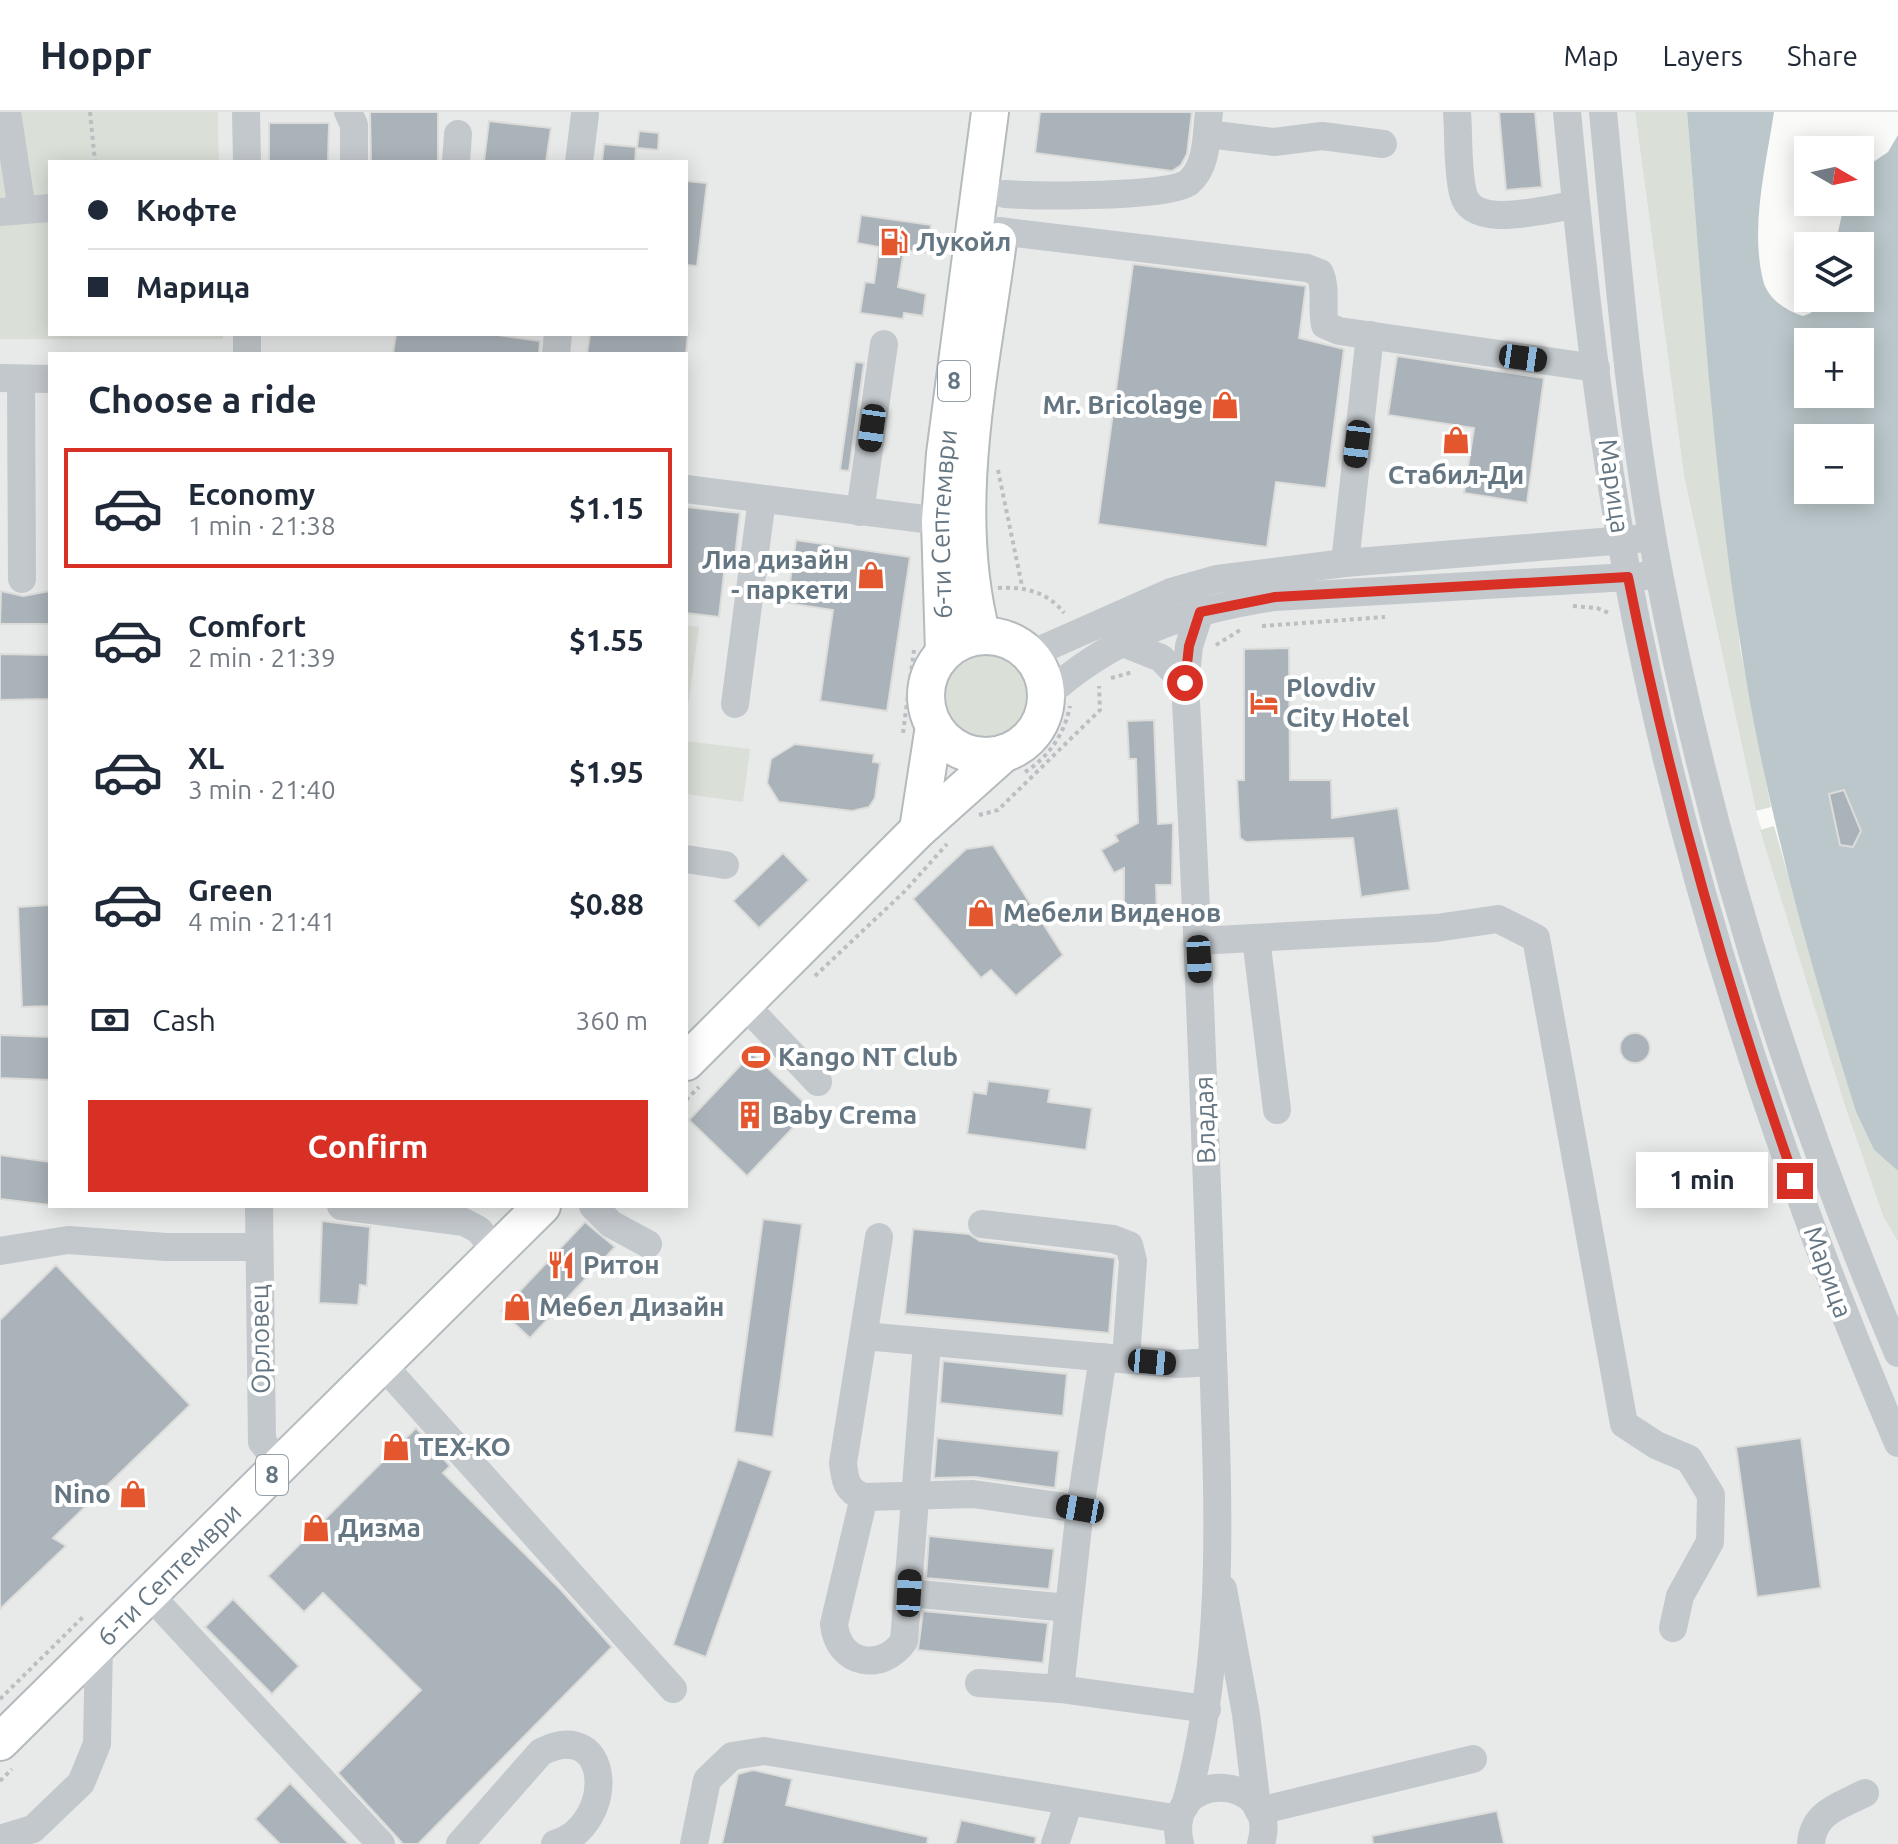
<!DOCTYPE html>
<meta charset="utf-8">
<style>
:root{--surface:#fff;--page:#f2f2f3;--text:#1f2937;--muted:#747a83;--line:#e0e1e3;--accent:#d93025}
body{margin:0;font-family:Ubuntu,sans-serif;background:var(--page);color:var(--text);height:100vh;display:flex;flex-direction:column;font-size:30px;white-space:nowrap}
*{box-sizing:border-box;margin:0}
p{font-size:26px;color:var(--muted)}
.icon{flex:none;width:44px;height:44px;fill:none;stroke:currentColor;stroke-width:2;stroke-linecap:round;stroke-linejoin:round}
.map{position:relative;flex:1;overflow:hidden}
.side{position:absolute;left:48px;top:240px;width:640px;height:856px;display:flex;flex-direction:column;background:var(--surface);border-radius:0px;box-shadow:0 4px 20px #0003}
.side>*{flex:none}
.hud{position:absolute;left:48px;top:48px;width:640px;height:176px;border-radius:0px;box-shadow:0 4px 20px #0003;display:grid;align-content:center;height:176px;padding:0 40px;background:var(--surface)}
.needle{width:52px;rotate:99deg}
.controls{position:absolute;left:1794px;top:24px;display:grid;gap:16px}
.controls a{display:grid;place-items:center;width:80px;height:80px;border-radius:0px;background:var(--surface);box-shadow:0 4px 20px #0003;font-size:40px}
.end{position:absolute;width:36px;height:36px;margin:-18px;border:10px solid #d93025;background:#fff;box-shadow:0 0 0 4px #fff}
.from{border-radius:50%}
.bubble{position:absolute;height:56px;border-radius:0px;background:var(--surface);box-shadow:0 4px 20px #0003;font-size:26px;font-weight:600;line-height:56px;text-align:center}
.car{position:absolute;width:24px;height:48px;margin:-24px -12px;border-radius:10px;box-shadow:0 0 6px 2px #0007;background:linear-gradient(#222 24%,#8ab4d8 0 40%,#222 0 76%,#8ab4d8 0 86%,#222 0)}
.hud b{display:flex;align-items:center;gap:28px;height:76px;font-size:30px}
.hud b+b{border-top:2px solid var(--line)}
.hud i{width:20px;height:20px;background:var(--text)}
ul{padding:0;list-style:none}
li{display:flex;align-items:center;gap:24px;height:120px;margin:0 16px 12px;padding:0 24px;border:4px solid transparent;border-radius:0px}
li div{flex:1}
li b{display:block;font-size:30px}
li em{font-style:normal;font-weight:600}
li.current{border-color:var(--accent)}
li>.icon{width:72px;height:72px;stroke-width:1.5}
h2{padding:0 40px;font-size:36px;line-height:96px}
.pay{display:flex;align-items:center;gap:20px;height:88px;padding:0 40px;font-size:30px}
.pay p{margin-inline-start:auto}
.primary-button{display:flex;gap:16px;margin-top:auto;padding:16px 40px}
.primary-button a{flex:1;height:92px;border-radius:0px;background:var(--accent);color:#fff;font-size:32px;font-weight:600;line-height:92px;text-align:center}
header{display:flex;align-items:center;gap:48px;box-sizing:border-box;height:112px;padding:0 40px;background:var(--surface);border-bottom:2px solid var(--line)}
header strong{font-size:38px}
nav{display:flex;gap:44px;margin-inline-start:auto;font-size:28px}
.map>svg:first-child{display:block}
</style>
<header>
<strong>Hoppr</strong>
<nav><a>Map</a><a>Layers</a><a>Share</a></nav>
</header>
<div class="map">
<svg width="1898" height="1732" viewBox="0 0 1898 1732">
<rect width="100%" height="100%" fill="#fafaf8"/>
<!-- built -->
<path fill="#e8e9e9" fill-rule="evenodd" d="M218 0H1635L1684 364 1756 699 1845 994 1883 1104 1898 1130V1732H0V227H223V222H686V50H219ZM50 242H686V1094H50Z"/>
<!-- green -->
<g fill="#dadfd7">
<polygon points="0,0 218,0 219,50 50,50 50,222 223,222 223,227 0,227"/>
<polygon points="1635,0 1687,0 1707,240 1740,535 1771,695 1756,699 1684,364"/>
<polygon points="686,513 699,515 686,608"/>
<circle cx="988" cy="585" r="44"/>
<polygon points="686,629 750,637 743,690 686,682"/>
<polygon points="1774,714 1856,1000 1874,1038 1898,1059 1898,1130 1883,1104 1845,994 1760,718"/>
</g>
<!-- water -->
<path fill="#bbc7cb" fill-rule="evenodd" d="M1687 0H1774C1766 53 1750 115 1763 168 1767 186 1786 199 1803 204L1811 201 1821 186H1860V134H1835L1844 93 1845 90H1860V59L1888 40 1898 23V1059L1874 1038 1856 1000C1809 848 1765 693 1741 536 1713 359 1702 178 1687 0ZM1808 230H1860V282H1808ZM1808 326H1860V378H1808Z"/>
<!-- building -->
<g fill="#aab3b9" stroke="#dcdcda" stroke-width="2">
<polygon points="370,0 438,0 438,50 371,50"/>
<polygon points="1040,0 1192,0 1187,42 1181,53 1172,59 1035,41"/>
<polygon points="1499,0 1535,0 1542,75 1506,78"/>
<polygon points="489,9 551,16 546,50 484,50"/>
<polygon points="269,11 329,11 328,50 269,50"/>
<polygon points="639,19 659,21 658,38 637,36"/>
<polygon points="604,32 636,35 635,50 602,50"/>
<polygon points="686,69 707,71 697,154 686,153"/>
<polygon points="861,103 931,113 927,141 904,138 898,175 926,182 923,204 904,201 903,207 860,201 865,170 874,171 879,135 857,131"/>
<polygon points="1133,152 1306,174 1299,226 1344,237 1326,376 1276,370 1267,435 1098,412"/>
<polygon points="396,222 491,222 540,229 539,242 393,242"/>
<polygon points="590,222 688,222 686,242 587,242"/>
<polygon points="1397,244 1544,266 1527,391 1464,381 1474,316 1388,303"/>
<polygon points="855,250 864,251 849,359 840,358"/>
<polygon points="686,395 740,401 734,453 725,452 719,505 686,501"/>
<polygon points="796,428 910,445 887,599 820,589 833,498 787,491"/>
<polygon points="1,479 23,484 50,479 50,512 0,512"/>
<polygon points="1289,536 1290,668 1331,668 1332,706 1398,696 1410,778 1361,785 1353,726 1246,730 1240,726 1237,668 1244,668 1244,537"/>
<polygon points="0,542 50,543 50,587 0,588"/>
<polygon points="1154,608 1158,712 1173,711 1172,773 1156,773 1157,808 1134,808 1134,798 1124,798 1124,756 1114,761 1101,738 1118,729 1115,723 1138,711 1136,647 1129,647 1127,609"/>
<polygon points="795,632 874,642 873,650 880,651 875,686 869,695 852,699 779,690 767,671 771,647"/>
<polygon points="1844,678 1861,719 1853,735 1840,733 1829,682"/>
<polygon points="993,733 1063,843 1016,884 991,858 981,866 913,787 966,737"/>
<polygon points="783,741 809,768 759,816 733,789"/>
<polygon points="50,793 50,894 22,895 18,795"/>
<circle cx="1635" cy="936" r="15"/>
<polygon points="0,923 50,925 50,968 0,966"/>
<polygon points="752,941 811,997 747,1064 689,1008"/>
<polygon points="988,969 1050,977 1048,990 1092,996 1086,1038 967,1022 973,980 986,982"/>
<polygon points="0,1043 50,1050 50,1093 0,1087"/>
<polygon points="763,1107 802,1112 773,1325 734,1320"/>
<polygon points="322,1109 370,1115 367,1174 360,1173 358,1193 319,1191"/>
<polygon points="585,1110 615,1135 530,1226 501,1199"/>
<polygon points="913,1117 969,1122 980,1129 1115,1146 1109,1221 905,1202"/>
<polygon points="56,1153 190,1293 53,1426 66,1434 0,1497 0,1208"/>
<polygon points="943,1249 1067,1262 1063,1304 940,1291"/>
<polygon points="416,1316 450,1354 443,1361 560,1477 612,1535 418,1732 403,1732 338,1661 421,1578 323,1481 304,1500 268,1464"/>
<polygon points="937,1326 1059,1339 1055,1376 975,1365 934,1366"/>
<polygon points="1801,1326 1821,1476 1757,1485 1736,1335"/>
<polygon points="738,1347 772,1359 706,1545 673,1533"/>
<polygon points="929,1424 1054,1437 1049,1477 926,1466"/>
<polygon points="233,1487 299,1554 272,1582 205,1515"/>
<polygon points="923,1499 1048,1511 1043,1551 918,1538"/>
<polygon points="753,1658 792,1667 786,1693 928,1725 927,1732 722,1732 738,1662"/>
<polygon points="290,1671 349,1732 280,1732 255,1707"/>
<polygon points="1497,1699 1504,1732 1373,1732 1372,1724"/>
<polygon points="961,1708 1036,1725 1035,1732 955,1732"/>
</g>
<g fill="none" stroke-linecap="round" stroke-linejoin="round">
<defs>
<g id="major">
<path d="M982 524C948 396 981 258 998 129"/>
<circle cx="986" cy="584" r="60"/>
<path id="s1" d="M944 540 940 409 945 342 990 0"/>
<polyline points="918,718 934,614"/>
<polyline points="686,950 918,718 1004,641"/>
<path id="s2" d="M0 1630 542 1094"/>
</g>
</defs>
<!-- major casing -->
<use href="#major" stroke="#b5babe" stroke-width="40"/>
<!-- path -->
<g stroke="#bbbfc2" stroke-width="4" stroke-dasharray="4 4" stroke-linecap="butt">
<polyline points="90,0 95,50"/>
<polyline points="998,358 1022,474"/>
<path d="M998 476C1023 474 1048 480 1064 501"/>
<polyline points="1573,494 1597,496 1611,502"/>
<polyline points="1262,514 1385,505"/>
<polyline points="1216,533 1242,517"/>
<polyline points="1111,566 1133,560"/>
<polyline points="903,621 914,538"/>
<path d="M1025 660C1049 645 1065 621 1070 594"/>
<polyline points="979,703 998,698 1100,598 1099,574"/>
<polyline points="815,864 905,779 947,732"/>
<polyline points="686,988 699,975"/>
<polyline points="0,1587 84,1504"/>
<polyline points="0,1669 12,1657"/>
</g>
<!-- minor -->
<g stroke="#c3c8cc" stroke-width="28">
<polyline points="7,0 22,98"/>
<polyline points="246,0 247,50"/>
<polyline points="348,0 354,13 354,50"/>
<path d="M1457 0C1459 26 1457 56 1463 81 1472 120 1547 96 1576 93"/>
<path d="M1567 0C1582 156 1599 313 1628 467 1684 764 1779 1053 1898 1331"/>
<path d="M1603 0C1618 155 1630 313 1660 467 1711 733 1792 992 1898 1241"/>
<polyline points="1207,22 1274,30 1322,24 1383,32"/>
<polyline points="456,50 458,22"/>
<polyline points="579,50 585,2"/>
<path d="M1005 82C1034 84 1171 86 1189 70 1208 54 1206 23 1209 0"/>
<polyline points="0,100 50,96"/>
<path d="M999 119 1307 156 1320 161C1327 178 1321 195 1325 213L1339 219 1596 256"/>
<polyline points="247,222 247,242"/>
<polyline points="556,242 558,222"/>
<polyline points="0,266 50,267"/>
<polyline points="21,267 22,467"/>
<polyline points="686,377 940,409"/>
<polyline points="860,400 884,232"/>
<polyline points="1345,451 1370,223"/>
<polyline points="1123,531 1161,546 1185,571 1189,534 1200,500"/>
<polyline points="1029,543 1171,480 1217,467 1345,451 1637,427"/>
<path d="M1045 585C1111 524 1187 498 1275 485L1646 464"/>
<polyline points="735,592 762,387"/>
<polyline points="686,747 725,753"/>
<polyline points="1256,826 1277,998"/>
<polyline points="1198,829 1436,816 1498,807 1536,826 1624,1312 1656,1333 1689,1347 1711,1383 1710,1430 1680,1484 1673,1516"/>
<polyline points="744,892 818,970"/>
<polyline points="259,1094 262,1330 282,1353"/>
<polyline points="341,1094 464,1110 479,1118 496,1140"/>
<polyline points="593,1094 611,1112 648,1132"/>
<polyline points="982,1112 1113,1127 1129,1133 1133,1149 1126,1247"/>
<path d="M879 1125 843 1351C845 1368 846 1379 864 1385L973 1382 1080 1397"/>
<polyline points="0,1139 68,1128 166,1135 259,1135"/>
<polyline points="864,1224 1177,1252 1213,1250"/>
<polyline points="382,1252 673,1577"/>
<path d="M864 1385 834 1512C838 1554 883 1560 904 1529L927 1232"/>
<polyline points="1223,1477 1246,1602 1257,1695"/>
<polyline points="909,1481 1068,1496"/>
<polyline points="149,1482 381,1732"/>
<polyline points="979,1571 1060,1577 1207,1597"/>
<polyline points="1060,1577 1080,1397 1103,1245"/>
<path d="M1185 1694C1231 1531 1216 1356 1211 1188 1204 982 1196 776 1185 571"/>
<polyline points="1259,1699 1473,1647"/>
<polyline points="0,1727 33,1717 81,1671 97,1632 99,1531"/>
<path d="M460 1732 541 1640C613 1604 617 1713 555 1732"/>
<polyline points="694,1732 707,1668 732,1644 764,1639 1179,1707"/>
<polyline points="1055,1732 1069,1690"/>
<path d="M1180 1732C1162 1654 1282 1660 1261 1732"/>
<path d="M1811 1732C1813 1700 1840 1694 1865 1681"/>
</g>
<!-- major -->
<use href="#major" stroke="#fff" stroke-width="36"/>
</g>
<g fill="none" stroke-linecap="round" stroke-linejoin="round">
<!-- route -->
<path stroke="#d93025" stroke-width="10" d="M1185 571 1189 534 1200 500 1275 485 1628 465C1669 671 1725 871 1795 1069"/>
</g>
<!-- icons -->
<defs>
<symbol id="fuel-bare" viewBox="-9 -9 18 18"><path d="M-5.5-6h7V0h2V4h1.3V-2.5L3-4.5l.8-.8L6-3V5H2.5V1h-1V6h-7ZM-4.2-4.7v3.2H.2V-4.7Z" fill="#e4572e" stroke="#fff" stroke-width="2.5" paint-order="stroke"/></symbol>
<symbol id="shop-bare" viewBox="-9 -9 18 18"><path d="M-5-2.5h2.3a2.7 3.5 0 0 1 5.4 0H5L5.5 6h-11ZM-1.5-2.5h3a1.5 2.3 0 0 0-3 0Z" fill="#e4572e" stroke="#fff" stroke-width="2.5" paint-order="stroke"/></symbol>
<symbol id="hotel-bare" viewBox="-9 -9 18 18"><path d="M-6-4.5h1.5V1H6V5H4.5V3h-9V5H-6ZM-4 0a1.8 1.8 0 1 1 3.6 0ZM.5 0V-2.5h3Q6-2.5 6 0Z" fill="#e4572e" stroke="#fff" stroke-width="2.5" paint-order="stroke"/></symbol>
<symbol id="stadium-bare" viewBox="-9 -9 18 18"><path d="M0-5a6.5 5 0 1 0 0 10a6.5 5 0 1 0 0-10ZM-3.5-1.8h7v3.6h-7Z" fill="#e4572e" stroke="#fff" stroke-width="2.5" paint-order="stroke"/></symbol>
<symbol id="building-bare" viewBox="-9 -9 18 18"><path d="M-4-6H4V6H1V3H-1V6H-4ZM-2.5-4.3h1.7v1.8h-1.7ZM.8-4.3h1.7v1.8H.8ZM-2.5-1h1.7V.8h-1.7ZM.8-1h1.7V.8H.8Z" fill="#e4572e" stroke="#fff" stroke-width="2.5" paint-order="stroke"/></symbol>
<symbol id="restaurant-bare" viewBox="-9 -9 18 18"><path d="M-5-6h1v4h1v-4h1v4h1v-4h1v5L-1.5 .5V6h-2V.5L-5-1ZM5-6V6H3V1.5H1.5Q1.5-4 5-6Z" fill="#e4572e" stroke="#fff" stroke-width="2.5" paint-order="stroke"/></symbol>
</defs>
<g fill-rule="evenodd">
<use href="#fuel-bare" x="874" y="110" width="40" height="40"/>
<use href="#shop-bare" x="1205" y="273" width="40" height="40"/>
<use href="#shop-bare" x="1436" y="308" width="40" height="40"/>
<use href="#shop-bare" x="851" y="443" width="40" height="40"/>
<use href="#hotel-bare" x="1244" y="571" width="40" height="40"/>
<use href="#shop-bare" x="961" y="781" width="40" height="40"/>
<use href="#stadium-bare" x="736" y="925" width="40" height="40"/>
<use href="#building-bare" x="730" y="983" width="40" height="40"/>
<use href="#restaurant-bare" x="541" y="1133" width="40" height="40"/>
<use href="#shop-bare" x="497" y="1175" width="40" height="40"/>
<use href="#shop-bare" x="376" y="1315" width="40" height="40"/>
<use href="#shop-bare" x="113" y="1362" width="40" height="40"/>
<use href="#shop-bare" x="296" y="1396" width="40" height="40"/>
</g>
<g text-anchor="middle" stroke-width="8" stroke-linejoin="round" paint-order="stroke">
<!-- shield labels -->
<g fill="#fff" stroke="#939fa8" stroke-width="2">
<rect x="938" y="249" width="32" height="40" rx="6"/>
<rect x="256" y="1343" width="32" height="40" rx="6"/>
</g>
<g font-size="24" font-weight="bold" fill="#657683">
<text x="954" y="277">8</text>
<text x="272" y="1371">8</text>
</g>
<!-- poi labels -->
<g font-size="26" font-weight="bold" fill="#657683" stroke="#fff" text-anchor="start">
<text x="916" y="139">Лукойл</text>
<text x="1203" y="302" text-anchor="end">Mr. Bricolage</text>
<text x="1456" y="372" text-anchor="middle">Стабил-Ди</text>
<text x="849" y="457" text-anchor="end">Лиа дизайн<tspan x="849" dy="30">- паркети</tspan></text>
<text x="1286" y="585">Plovdiv<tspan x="1286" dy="30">City Hotel</tspan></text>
<text x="1003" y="810">Мебели Виденов</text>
<text x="778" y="954">Kango NT Club</text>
<text x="772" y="1012">Baby Crema</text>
<text x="583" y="1162">Ритон</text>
<text x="539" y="1204">Мебел Дизайн</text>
<text x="418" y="1344">ТЕХ-КО</text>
<text x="111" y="1391" text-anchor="end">Nino</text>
<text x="338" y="1425">Дизма</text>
</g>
<!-- street labels -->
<g font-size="26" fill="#657683" stroke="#fff">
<text transform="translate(1614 374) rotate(82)" y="9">Марица</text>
<text dy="9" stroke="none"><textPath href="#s1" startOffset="128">6-ти Септември</textPath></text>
<text transform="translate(1205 1008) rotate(-92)" y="9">Владая</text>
<text transform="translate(1828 1160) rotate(70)" y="9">Марица</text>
<text transform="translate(260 1227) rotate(-91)" y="9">Орловец</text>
<text dy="9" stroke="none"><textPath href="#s2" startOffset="238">6-ти Септември</textPath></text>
</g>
</g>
</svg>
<div class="controls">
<a><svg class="needle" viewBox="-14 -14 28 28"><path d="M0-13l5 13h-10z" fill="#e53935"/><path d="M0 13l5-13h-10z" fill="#747a83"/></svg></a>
<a><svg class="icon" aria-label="layers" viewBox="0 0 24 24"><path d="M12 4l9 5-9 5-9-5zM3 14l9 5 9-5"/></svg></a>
<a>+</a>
<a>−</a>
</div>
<i class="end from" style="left:1185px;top:571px"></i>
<i class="end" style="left:1795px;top:1069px"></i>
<div class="bubble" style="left:1636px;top:1040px;width:132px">1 min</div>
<i class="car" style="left:1523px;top:246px;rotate:98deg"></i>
<i class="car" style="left:872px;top:316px;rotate:188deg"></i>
<i class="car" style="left:1357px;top:332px;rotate:187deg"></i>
<i class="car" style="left:1199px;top:847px;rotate:177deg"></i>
<i class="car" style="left:1152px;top:1250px;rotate:95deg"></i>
<i class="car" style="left:1080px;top:1397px;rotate:280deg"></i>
<i class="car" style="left:909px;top:1481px;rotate:3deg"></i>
<div class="hud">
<b><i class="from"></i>Кюфте</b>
<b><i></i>Марица</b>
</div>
<section class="side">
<h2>Choose a ride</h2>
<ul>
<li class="current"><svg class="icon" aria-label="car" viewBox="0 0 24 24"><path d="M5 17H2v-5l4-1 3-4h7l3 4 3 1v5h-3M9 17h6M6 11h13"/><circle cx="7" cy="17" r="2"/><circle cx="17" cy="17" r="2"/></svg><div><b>Economy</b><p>1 min · 21:38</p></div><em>$1.15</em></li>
<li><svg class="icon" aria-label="car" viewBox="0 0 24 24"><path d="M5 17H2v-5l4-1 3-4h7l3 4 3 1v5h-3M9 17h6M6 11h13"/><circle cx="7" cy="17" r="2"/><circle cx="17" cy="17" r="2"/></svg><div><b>Comfort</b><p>2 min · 21:39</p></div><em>$1.55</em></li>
<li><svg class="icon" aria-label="car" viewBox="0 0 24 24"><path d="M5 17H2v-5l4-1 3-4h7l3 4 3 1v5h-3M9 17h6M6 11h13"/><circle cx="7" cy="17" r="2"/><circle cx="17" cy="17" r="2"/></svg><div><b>XL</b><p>3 min · 21:40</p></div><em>$1.95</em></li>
<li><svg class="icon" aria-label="car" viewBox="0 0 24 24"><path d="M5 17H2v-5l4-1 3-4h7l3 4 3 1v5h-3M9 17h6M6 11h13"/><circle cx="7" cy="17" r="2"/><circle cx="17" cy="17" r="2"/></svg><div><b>Green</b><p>4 min · 21:41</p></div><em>$0.88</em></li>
</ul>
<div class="pay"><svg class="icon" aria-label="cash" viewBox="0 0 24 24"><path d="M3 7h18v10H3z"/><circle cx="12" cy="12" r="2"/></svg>Cash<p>360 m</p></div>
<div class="primary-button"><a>Confirm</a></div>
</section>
</div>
